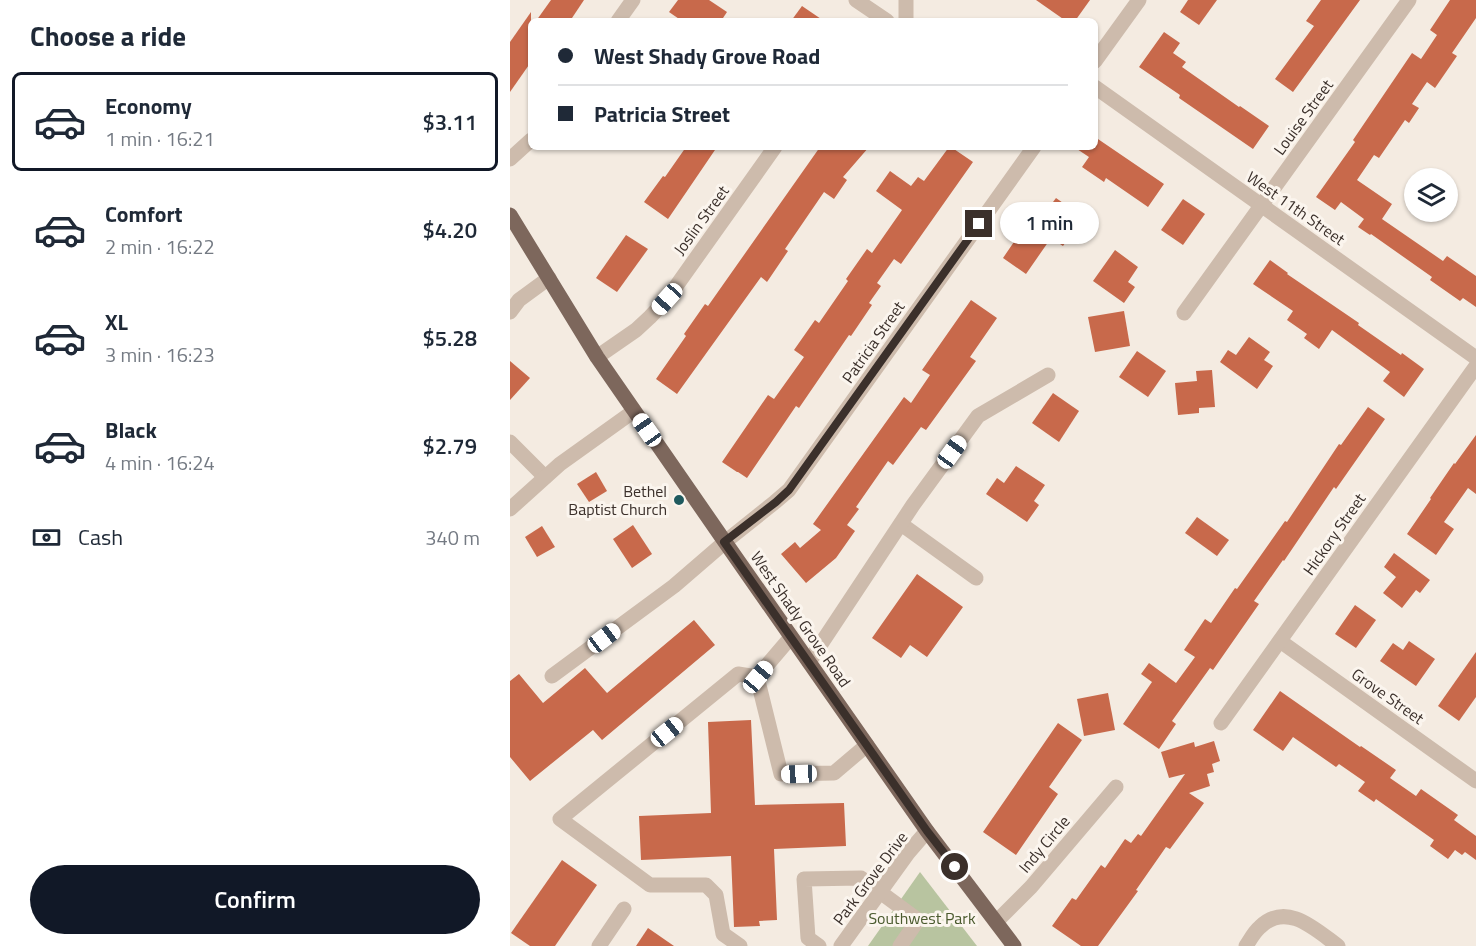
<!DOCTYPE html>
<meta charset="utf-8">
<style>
:root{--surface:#fff;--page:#f2f2f3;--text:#1f2937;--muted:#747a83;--line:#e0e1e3;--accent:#111827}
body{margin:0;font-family:"Titillium Web",sans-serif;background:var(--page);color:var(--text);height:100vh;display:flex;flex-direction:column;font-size:22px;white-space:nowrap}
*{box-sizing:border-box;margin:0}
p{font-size:20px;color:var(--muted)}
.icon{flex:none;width:33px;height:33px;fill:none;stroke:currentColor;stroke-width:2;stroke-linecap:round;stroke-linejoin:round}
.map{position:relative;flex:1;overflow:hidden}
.panel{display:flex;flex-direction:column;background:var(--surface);width:510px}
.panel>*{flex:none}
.top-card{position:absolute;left:18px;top:18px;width:570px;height:132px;border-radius:9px;box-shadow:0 2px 4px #0004;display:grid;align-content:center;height:132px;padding:0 30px;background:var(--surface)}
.controls{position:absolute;left:894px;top:168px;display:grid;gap:12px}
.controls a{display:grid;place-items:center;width:54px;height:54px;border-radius:50%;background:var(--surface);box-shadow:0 2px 4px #0004;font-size:30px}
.end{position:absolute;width:27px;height:27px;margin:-14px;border:8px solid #3b302b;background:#fff;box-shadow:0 0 0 3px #fff}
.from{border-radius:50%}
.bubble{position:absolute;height:42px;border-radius:21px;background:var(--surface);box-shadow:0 2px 4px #0004;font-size:20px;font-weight:600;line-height:42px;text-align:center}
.car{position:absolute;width:18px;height:36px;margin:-18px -9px;border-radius:8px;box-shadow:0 0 4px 2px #0007;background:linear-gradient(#fff 24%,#345 0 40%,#fff 0 76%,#345 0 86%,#fff 0)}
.top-card b{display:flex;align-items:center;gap:21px;height:57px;font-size:22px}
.top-card b+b{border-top:2px solid var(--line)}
.top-card i{width:15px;height:15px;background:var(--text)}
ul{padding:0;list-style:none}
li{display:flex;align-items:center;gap:18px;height:99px;margin:0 12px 9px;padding:0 18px;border:3px solid transparent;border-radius:9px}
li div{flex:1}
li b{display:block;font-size:22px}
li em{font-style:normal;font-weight:600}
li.selected{border-color:var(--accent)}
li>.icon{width:54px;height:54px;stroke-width:1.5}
h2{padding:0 30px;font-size:27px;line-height:72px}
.pay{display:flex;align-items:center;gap:15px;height:66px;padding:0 30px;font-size:22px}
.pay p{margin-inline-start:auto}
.primary-button{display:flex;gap:12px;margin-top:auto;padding:12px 30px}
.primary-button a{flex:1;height:69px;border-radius:36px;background:var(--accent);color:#fff;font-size:24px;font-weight:600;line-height:69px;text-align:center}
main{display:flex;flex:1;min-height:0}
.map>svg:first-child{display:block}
</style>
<main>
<section class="panel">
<h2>Choose a ride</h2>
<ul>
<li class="selected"><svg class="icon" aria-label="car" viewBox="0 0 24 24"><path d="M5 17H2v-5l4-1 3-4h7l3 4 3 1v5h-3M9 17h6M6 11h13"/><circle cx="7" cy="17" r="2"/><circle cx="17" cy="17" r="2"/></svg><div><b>Economy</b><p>1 min · 16:21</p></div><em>$3.11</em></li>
<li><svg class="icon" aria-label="car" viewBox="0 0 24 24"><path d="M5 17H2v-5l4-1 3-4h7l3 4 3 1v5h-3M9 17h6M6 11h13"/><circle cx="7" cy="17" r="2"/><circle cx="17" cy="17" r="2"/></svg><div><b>Comfort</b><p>2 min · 16:22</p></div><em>$4.20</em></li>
<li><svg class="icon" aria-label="car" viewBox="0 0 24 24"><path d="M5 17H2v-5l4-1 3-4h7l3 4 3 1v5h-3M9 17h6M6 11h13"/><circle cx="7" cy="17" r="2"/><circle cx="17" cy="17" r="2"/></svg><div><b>XL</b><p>3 min · 16:23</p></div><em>$5.28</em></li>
<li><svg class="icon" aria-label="car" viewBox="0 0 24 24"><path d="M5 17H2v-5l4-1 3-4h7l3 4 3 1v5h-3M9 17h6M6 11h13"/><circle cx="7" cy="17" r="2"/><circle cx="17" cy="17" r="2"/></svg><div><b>Black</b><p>4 min · 16:24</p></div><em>$2.79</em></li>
</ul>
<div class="pay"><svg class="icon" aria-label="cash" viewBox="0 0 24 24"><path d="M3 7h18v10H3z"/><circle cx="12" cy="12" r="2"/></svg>Cash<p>340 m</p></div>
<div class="primary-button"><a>Confirm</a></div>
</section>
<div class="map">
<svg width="966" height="946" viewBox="0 0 966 946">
<rect width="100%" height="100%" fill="#f4ebe1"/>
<!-- green -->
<polygon fill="#b8c4a0" points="410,872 467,946 358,946"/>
<!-- building -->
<g fill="#c8694b">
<polygon points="41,0 74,0 60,21 26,21"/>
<polygon points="168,0 199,0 217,12 211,21 172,21 159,12"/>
<polygon points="526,0 580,0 565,21 556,21"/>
<polygon points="678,0 707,0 689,25 670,12"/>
<polygon points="811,0 850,0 783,92 765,79 804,26 796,21"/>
<polygon points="940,0 966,0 966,18 942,53 947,56 925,88 917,82 902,104 909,108 899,123 895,120 869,158 864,155 847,180 882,204 872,219 933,261 937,256 966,276 966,307 953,298 950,301 920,280 922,277 861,234 860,235 848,227 854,219 831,202 825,210 806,197 845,142 843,140 902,53 911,59 927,35 920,30"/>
<polygon points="292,6 314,21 281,21"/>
<polygon points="21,12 21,62 0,92 0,42"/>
<polygon points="654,32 670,43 663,53 676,62 672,67 729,107 730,106 759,126 743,149 669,98 670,95 629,67"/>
<polygon points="585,137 654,184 638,207 596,178 594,182 572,167 579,157 564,147 585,147"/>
<polygon points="176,147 207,147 158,219 134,202 153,176 155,177"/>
<polygon points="310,147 359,147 333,177 337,180 324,199 314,192 275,249 278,251 257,282 251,277 167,394 146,379 176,336 174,334 195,304 198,306"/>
<polygon points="439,147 441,147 463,162 391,264 384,259 367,283 371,286 359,303 362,305 341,336 339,335 289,408 286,406 237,478 228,472 227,472 212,462 258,395 264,399 294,357 284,350 305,320 309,323 338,281 336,279 357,249 362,253 392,210 366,191 380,171 401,186 408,177 414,181"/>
<polygon points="546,198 573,217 553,246 541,238 516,274 493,258 527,208 534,214"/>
<polygon points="673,199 695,214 673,245 651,230"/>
<polygon points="116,235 138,249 107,292 86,278"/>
<polygon points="605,250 628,267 618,282 625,287 614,303 583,281"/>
<polygon points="760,260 778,273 777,274 849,323 848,325 891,355 892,353 914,369 894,397 873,381 880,372 822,330 809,349 794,338 797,334 777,320 783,311 743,284"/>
<polygon points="461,300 487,318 460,357 466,361 416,430 411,427 383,465 378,461 346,507 349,509 337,525 345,531 326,558 296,583 271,554 285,542 290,548 311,530 303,524 394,397 401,403 420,375 412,370"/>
<polygon points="614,311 620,346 585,352 578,317"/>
<polygon points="739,337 760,352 754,360 763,366 747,389 710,362 718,350 726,355"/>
<polygon points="627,351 656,371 638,397 609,377"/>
<polygon points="0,361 20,378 0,400"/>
<polygon points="702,370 705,407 689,408 689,413 668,415 665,383 687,381 686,371"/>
<polygon points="543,393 569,411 549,442 522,423"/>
<polygon points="858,407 875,419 826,489 824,487 774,561 773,560 744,601 749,604 703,670 700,668 662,721 666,724 649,749 613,724 642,682 631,674 639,663 666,683 685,657 674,650 695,619 701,623 725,588 727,589 775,521 777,522 829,444 831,445"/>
<polygon points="966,435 966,494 958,488 934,522 944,529 926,555 897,534 921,499 920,498 944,463 945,464"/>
<polygon points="506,466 535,485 524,501 529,505 517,522 476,494 487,478 494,483"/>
<polygon points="86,472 97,491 79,502 67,484"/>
<polygon points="687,517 719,540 707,556 675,533"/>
<polygon points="123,525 142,554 122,568 103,539"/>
<polygon points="32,526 45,547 27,557 15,537"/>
<polygon points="884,553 920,580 910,593 906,590 892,608 873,593 886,577 874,567"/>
<polygon points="407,574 453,607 417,657 400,645 391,658 362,638"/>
<polygon points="845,605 866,620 846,648 825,634"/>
<polygon points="184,620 205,645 92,740 83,730 20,781 0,757 0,681 9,674 33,703 75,668 97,693"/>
<polygon points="899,641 925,659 906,686 870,661 883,643 893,650"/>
<polygon points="966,652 966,697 949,721 928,706"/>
<polygon points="770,691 850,747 851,746 886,770 880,778 906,796 911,789 948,815 944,820 966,836 966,860 955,852 952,855 945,850 938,859 920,846 924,840 866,799 864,802 848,791 855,782 829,764 826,767 783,737 773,751 743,730"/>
<polygon points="598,693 605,730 574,736 567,699"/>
<polygon points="241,720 245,805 334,803 336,846 264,849 267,920 249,921 250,926 224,927 221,856 131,860 129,816 201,813 198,722"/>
<polygon points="548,723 572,740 539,787 548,794 506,855 473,832"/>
<polygon points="704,741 710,761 702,764 704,772 697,774 700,786 679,793 694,803 660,849 656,847 626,890 628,891 588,946 571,946 542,926 562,898 566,900 591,865 595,868 615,839 621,843 628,834 631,836 675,774 659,778 651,752 684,742 685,747"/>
<polygon points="52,860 87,885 45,946 20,946 1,933"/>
<polygon points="138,928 164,946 126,946"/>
</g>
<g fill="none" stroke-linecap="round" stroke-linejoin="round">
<!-- minor -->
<g stroke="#cdbbac" stroke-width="15">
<polyline points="346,0 377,21"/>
<polyline points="396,0 396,21"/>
<polyline points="108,21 123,0"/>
<polyline points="585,61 629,0"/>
<polyline points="585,87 966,358"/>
<polyline points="0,159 21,140"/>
<polyline points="0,312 9,300 39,278"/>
<polyline points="674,313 899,0"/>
<polyline points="87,357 126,330 140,317 157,299 265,147"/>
<polyline points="0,442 35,477"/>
<polyline points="0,509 50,464 124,411"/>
<polyline points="391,524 466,578"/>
<polyline points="770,641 966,781"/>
<polyline points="299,662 403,505 468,416 538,375"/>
<polyline points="42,676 164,586 215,542 265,502 279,490 524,147"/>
<polyline points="247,677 271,774 324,773 357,745"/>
<polyline points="247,677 281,637"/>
<polyline points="711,723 966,366"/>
<polyline points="486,922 521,887 606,787"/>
<polyline points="89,946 114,909"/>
<polyline points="230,946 213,934 206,895 196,885 140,885 50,819 228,674 247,677"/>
<polyline points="309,946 298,938 294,879 351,878 408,920 390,946"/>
<polyline points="331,946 398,853 417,831"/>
<path d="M736 946C740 940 744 932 750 927 777 901 806 930 828 946"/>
</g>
<!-- major -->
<polyline stroke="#7d675c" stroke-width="15" points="0,215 87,357 215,542 417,831 504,946"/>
</g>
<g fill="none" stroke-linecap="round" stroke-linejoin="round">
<!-- route -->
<polyline stroke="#3b302b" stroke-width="8" points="445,867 417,831 214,542 266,502 279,490 469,224"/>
</g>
<!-- markers -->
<circle fill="#1f5a5e" stroke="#fbf5ee" stroke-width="2" cx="169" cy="500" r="6"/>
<g text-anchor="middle" stroke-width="6" stroke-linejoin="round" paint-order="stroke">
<!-- street labels -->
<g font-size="16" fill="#3b302b" stroke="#fbf5ee">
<text transform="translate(793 117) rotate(-54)" y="6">Louise Street</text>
<text transform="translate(786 208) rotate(35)" y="6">West 11th Street</text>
<text transform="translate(191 220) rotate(-54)" y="6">Joslin Street</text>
<text transform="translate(363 342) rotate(-55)" y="6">Patricia Street</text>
<text transform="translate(824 534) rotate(-55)" y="6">Hickory Street</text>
<text transform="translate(291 619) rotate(55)" y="6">West Shady Grove Road</text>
<text transform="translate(878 696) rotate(35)" y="6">Grove Street</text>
<text transform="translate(534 844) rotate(-50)" y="6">Indy Circle</text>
<text transform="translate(360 878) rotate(-53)" y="6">Park Grove Drive</text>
</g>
<!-- poi labels -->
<g font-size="16" fill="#3b302b" stroke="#fbf5ee" text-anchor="end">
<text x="157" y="497">Bethel<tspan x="157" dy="18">Baptist Church</tspan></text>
</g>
<!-- park labels -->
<g font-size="16" fill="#4a5a2e" stroke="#fbf5ee">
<text x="412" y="924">Southwest Park</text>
</g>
</g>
</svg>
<div class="controls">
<a><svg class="icon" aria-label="layers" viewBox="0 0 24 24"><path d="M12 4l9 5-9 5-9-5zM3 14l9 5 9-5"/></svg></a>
</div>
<i class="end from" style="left:445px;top:867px"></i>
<i class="end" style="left:469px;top:224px"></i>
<div class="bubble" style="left:490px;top:202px;width:99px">1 min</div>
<i class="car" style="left:157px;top:299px;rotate:222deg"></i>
<i class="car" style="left:137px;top:430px;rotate:325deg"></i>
<i class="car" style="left:442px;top:452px;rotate:36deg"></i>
<i class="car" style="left:94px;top:638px;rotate:53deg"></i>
<i class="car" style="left:248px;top:677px;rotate:40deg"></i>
<i class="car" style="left:157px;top:732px;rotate:51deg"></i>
<i class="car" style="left:289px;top:774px;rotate:268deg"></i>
<div class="top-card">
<b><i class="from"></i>West Shady Grove Road</b>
<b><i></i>Patricia Street</b>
</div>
</div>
</main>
